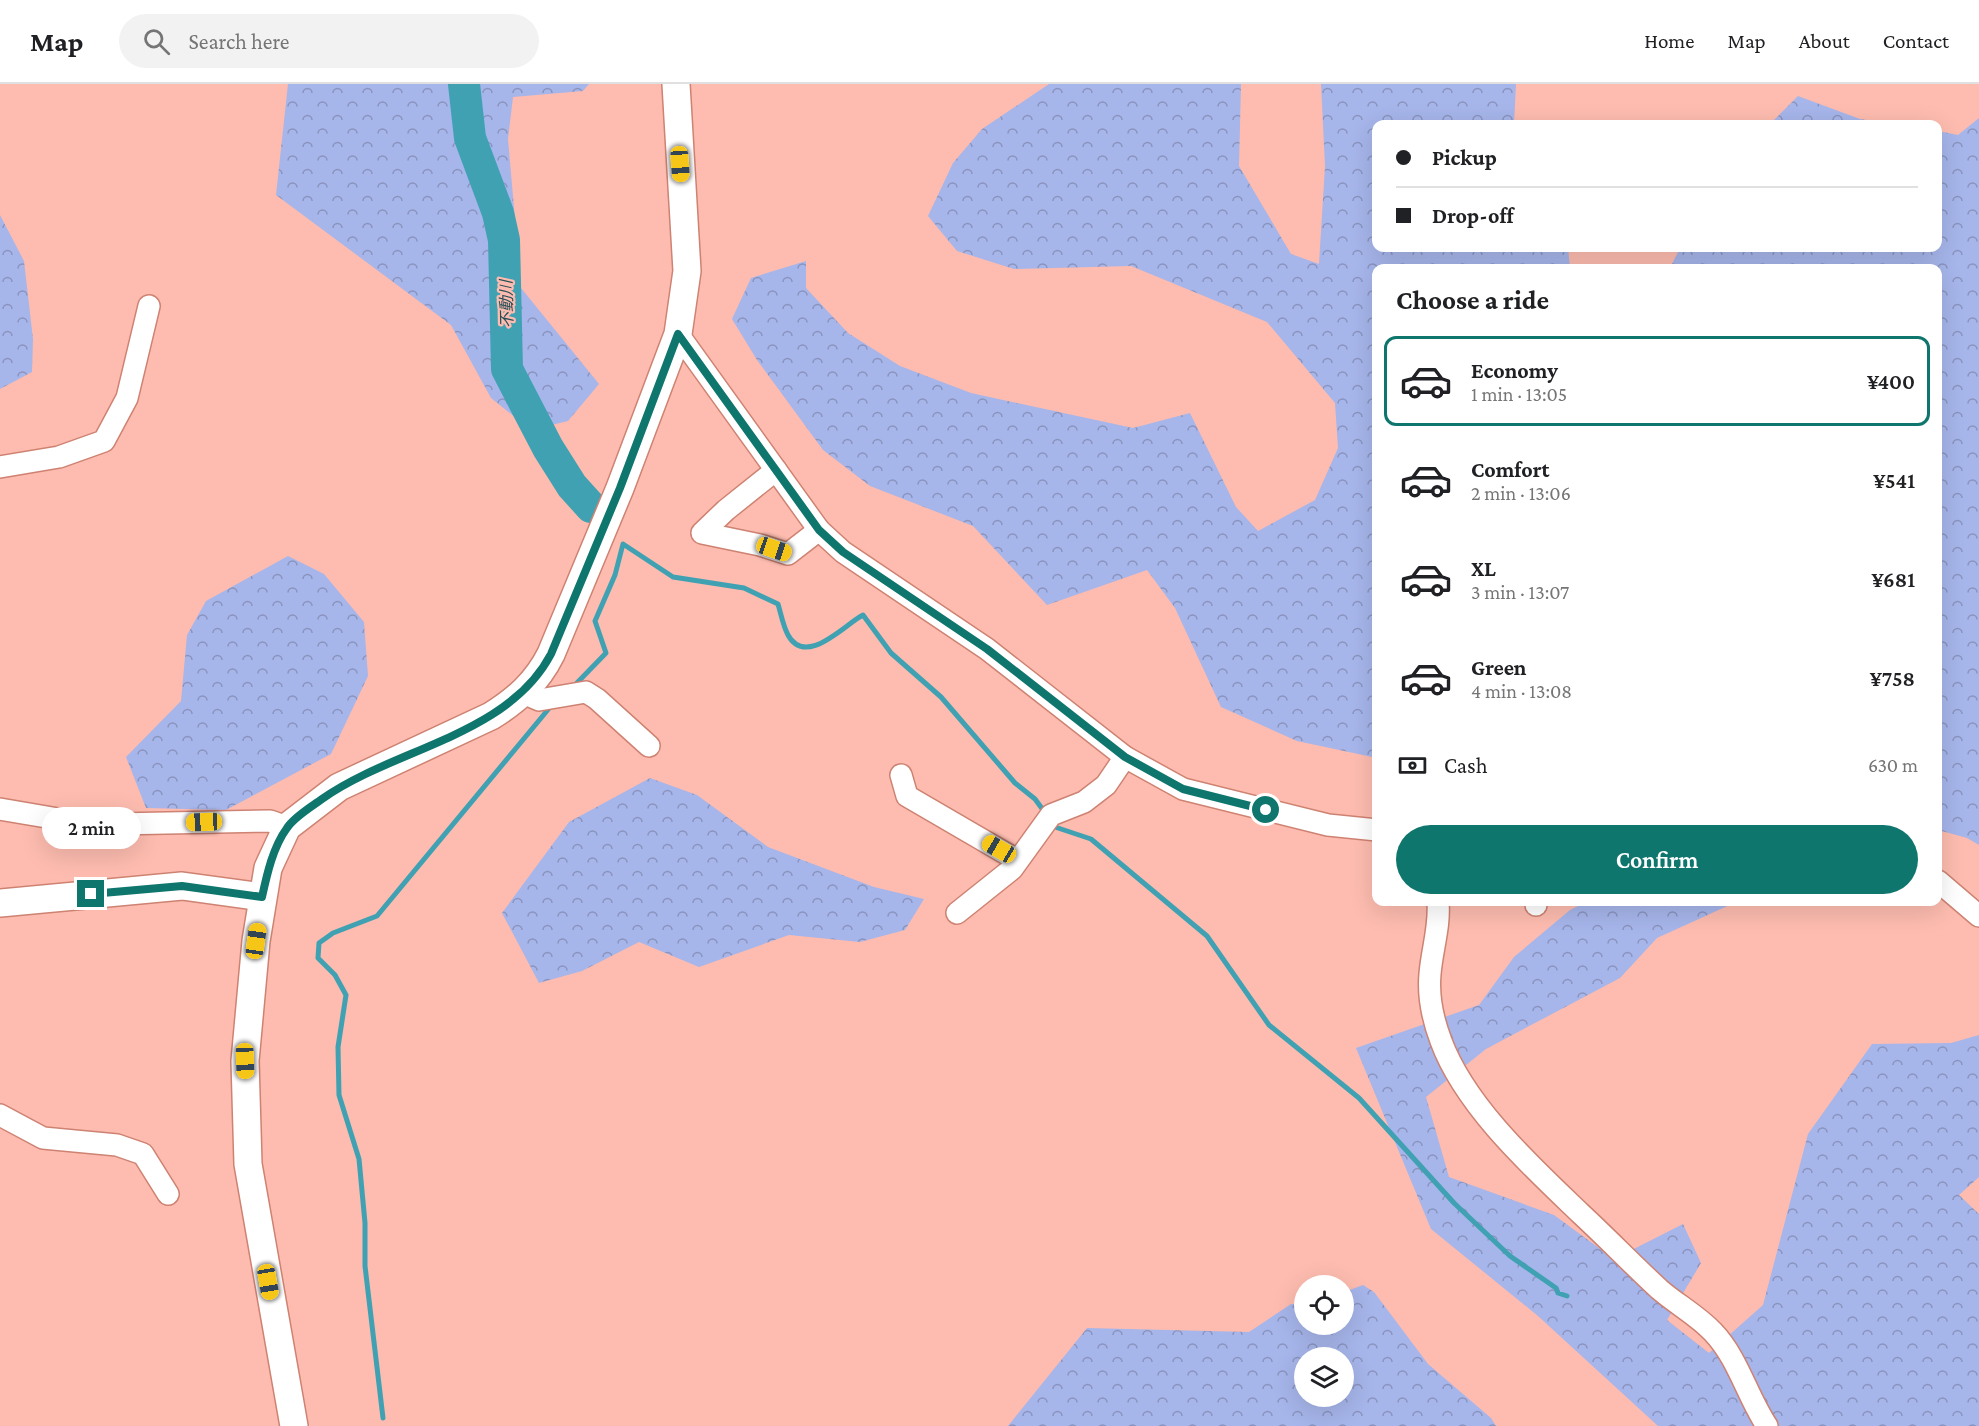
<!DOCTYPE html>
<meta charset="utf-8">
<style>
:root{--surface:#fff;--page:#f2f2f2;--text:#202124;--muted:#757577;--line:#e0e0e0;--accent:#0f766e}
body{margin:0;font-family:"Crimson Pro","Noto Sans JP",serif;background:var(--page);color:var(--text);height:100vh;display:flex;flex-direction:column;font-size:22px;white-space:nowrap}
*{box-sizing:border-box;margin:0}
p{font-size:20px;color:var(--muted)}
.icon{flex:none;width:33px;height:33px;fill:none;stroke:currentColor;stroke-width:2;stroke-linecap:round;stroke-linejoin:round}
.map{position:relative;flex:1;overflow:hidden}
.side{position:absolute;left:1372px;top:180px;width:570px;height:642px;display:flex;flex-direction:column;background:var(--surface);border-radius:12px;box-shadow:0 6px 24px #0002}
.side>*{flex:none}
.banner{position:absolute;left:1372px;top:36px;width:570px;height:132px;border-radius:12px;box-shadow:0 6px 24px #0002;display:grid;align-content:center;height:132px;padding:0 24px;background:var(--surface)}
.tools{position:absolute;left:1294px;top:1191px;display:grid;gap:12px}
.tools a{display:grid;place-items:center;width:60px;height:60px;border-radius:50%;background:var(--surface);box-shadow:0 6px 24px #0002;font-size:30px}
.end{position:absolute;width:27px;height:27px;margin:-14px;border:8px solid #0f766e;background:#fff;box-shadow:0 0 0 3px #fff}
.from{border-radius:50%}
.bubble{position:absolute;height:42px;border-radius:21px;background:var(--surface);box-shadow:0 6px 24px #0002;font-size:20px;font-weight:600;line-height:42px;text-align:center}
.car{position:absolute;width:18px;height:36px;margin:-18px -9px;border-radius:8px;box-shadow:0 0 4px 2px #0007;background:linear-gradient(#f5c518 24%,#345 0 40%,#f5c518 0 76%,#345 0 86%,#f5c518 0)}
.banner b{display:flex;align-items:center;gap:21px;height:57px;font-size:22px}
.banner b+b{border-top:2px solid var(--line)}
.banner i{width:15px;height:15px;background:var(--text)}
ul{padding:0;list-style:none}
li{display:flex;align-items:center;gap:18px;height:90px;margin:0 12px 9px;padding:0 12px;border:3px solid transparent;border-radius:12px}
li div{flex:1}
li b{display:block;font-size:22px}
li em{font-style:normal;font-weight:600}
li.active{border-color:var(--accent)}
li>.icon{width:54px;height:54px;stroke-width:1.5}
h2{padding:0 24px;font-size:27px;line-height:72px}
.pay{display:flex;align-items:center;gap:15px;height:66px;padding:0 24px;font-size:22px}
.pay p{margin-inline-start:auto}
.cta{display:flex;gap:12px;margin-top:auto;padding:12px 24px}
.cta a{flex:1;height:69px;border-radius:36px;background:var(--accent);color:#fff;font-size:24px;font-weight:600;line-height:69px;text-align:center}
header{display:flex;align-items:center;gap:36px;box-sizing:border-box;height:84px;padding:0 30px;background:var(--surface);border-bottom:2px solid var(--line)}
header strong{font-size:28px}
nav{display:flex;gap:33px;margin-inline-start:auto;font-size:21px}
.search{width:420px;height:54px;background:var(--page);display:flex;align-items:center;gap:15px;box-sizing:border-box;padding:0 21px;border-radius:33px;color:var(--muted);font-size:22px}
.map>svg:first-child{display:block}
</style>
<header>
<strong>Map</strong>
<div class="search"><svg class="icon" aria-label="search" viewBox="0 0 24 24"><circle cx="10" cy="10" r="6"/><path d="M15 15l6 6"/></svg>Search here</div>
<nav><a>Home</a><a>Map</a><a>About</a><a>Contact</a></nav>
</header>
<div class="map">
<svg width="1979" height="1342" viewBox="0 0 1979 1342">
<defs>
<pattern id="forest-crowns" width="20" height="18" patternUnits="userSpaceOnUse" patternTransform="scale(1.5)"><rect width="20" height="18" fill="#a6b5ea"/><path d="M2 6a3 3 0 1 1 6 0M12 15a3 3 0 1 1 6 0" fill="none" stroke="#8993bd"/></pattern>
</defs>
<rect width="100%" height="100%" fill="#fdbcaf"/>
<!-- forest -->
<g fill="url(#forest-crowns)" fill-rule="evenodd">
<polygon points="288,0 589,0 583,7 513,13 508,55 521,204 599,300 568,337 531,346 491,314 451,241 276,111"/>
<polygon points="1049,0 1241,0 1239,82 1291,170 1319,180 1325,82 1321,0 1516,0 1514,40 1377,40 1377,164 1568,164 1570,184 1377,184 1377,674 1297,657 1221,623 1175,524 1147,486 1047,521 973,442 870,402 823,366 757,276 732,235 751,194 806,177 806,204 848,249 900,282 971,309 1133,344 1190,329 1236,423 1258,447 1315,416 1338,364 1335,319 1267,238 1131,182 1014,185 957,167 928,132 953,79 982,45"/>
<polygon points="1798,12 1860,35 1894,40 1770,40"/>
<polygon points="1979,34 1979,761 1967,754 1938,746 1938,184 1670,184 1680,164 1938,164 1938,47 1958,51"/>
<polygon points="0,131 24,177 33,255 32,288 0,305"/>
<polygon points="288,472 324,490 364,538 368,592 331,670 226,726 146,724 126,673 181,617 187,551 206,517"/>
<polygon points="650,694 697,711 768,763 874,803 924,815 905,846 860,858 789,851 699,883 639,858 582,887 539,899 502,829 569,738"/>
<polygon points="1586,818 1734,819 1657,854 1620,894 1486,965 1426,1013 1449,1093 1554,1131 1614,1175 1683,1140 1701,1179 1667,1236 1709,1269 1763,1221 1808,1050 1872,960 1951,959 1979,951 1979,1093 1959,1111 1979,1130 1979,1342 1658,1342 1538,1232 1431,1145 1356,964 1479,921 1514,873 1570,826"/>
<path d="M1363 1201 1374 1208 1428 1280 1491 1334 1496 1342H1008L1087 1244 1249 1248 1291 1220 1305 1221V1240H1344V1208ZM1305 1274H1344V1312H1305Z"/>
</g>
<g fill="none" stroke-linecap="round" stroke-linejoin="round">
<!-- stream -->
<g stroke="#40a1b3" stroke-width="5">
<path d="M574 602 606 569 595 537 615 491 623 460 673 493 744 504 778 520C781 530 783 542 788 551 806 584 845 540 863 531L891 569 941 613 1015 699 1035 715 1046 730"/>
<polyline points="1051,738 1055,743 1091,755 1207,852 1269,941 1359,1014 1454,1119 1510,1172 1556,1204 1558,1209 1567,1212"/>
<polyline points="383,1334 365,1182 365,1139 359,1075 339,1011 338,963 346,911 335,891 318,874 319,859 333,849 377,832 551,622"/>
</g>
<!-- river -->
<polyline stroke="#40a1b3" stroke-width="32" points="464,0 470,54 498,129 504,156 507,285 548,364 572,402 591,423"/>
<defs>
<g id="minor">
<polyline points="678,250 819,446 843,468 987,565 1125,673 1183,705 1328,741 1377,746"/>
<polyline points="0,383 59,373 104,357 127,314 149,222"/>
<polyline points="776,386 726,426 702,449 760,461 788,470 819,446"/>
<polyline points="523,609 539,616 586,608 597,615 649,662"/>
<polyline points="901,691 907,712 1017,776"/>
<polyline points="0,725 70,737 116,740 270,737 287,743"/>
<polyline points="1938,797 1979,832"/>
<path d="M1438 818C1440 843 1432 865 1430 890 1428 912 1433 936 1441 957 1465 1022 1531 1082 1580 1129 1607 1154 1632 1180 1659 1205 1676 1220 1697 1231 1713 1248 1738 1274 1747 1312 1767 1342"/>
<polyline points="1536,821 1536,818"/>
<polyline points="957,829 1012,785 1051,731 1084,718 1106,701 1125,673"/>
<polyline points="0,1031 43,1054 117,1061 143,1070 168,1110"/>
</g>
<g id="tertiary">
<polyline points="0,819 182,802 262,813"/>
<path d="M294 1342 248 1080 245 977 256 857 268 784 287 743 339 703 491 632C517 616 537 598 551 570L620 404 678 250 687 187 676 0"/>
</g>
</defs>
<!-- minor casing -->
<use href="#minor" stroke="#ce8272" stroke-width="24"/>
<!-- tertiary casing -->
<use href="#tertiary" stroke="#ce8272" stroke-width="30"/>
<!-- minor -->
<use href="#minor" stroke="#fff" stroke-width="21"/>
<!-- tertiary -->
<use href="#tertiary" stroke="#fff" stroke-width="27"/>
</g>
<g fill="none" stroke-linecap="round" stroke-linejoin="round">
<!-- route -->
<path stroke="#0f766e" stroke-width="8" d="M91 810 182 802 262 813C267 790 273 763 287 744 294 733 311 723 322 715 394 664 508 652 551 570L620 404 678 250 819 446 843 468 987 565 1125 673 1183 705 1266 726"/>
</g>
<g text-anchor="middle" stroke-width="4.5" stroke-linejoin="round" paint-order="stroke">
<!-- water labels -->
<g font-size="16" font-style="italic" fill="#234e56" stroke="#fdbcaf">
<text transform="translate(506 220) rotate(-91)" y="6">不動川</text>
</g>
</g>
</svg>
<div class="tools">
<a><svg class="icon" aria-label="locate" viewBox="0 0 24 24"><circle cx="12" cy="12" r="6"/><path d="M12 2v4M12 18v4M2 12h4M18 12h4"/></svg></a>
<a><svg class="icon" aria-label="layers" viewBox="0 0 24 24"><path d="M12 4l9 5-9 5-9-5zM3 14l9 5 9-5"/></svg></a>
</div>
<i class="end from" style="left:1266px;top:726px"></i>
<i class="end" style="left:91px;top:810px"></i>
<div class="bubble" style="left:42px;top:723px;width:99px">2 min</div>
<i class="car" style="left:680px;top:80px;rotate:176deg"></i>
<i class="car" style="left:774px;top:465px;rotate:109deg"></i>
<i class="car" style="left:204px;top:738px;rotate:268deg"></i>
<i class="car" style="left:999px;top:765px;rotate:300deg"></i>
<i class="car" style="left:256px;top:857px;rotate:8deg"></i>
<i class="car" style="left:245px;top:977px;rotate:178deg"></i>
<i class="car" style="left:268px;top:1198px;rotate:170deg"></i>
<div class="banner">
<b><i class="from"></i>Pickup</b>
<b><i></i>Drop-off</b>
</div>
<section class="side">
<h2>Choose a ride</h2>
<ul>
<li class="active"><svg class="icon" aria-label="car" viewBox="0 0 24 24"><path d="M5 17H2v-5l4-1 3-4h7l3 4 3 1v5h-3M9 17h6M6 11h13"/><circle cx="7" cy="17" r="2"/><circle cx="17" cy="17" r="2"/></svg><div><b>Economy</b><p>1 min · 13:05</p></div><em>¥400</em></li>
<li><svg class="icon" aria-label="car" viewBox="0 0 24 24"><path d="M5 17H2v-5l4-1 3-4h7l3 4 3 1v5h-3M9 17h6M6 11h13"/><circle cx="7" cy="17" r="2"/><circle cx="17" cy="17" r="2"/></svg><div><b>Comfort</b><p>2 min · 13:06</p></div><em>¥541</em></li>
<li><svg class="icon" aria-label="car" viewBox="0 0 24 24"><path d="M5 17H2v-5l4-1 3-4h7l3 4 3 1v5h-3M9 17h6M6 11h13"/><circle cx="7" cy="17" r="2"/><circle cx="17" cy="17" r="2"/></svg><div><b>XL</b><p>3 min · 13:07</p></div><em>¥681</em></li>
<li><svg class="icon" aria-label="car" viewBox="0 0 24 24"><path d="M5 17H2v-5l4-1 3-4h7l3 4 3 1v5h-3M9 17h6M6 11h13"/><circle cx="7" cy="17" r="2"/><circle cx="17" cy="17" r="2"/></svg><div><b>Green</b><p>4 min · 13:08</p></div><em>¥758</em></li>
</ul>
<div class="pay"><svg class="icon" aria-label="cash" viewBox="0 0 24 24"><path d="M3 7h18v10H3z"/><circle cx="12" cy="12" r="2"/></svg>Cash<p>630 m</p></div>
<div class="cta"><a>Confirm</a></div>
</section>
</div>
